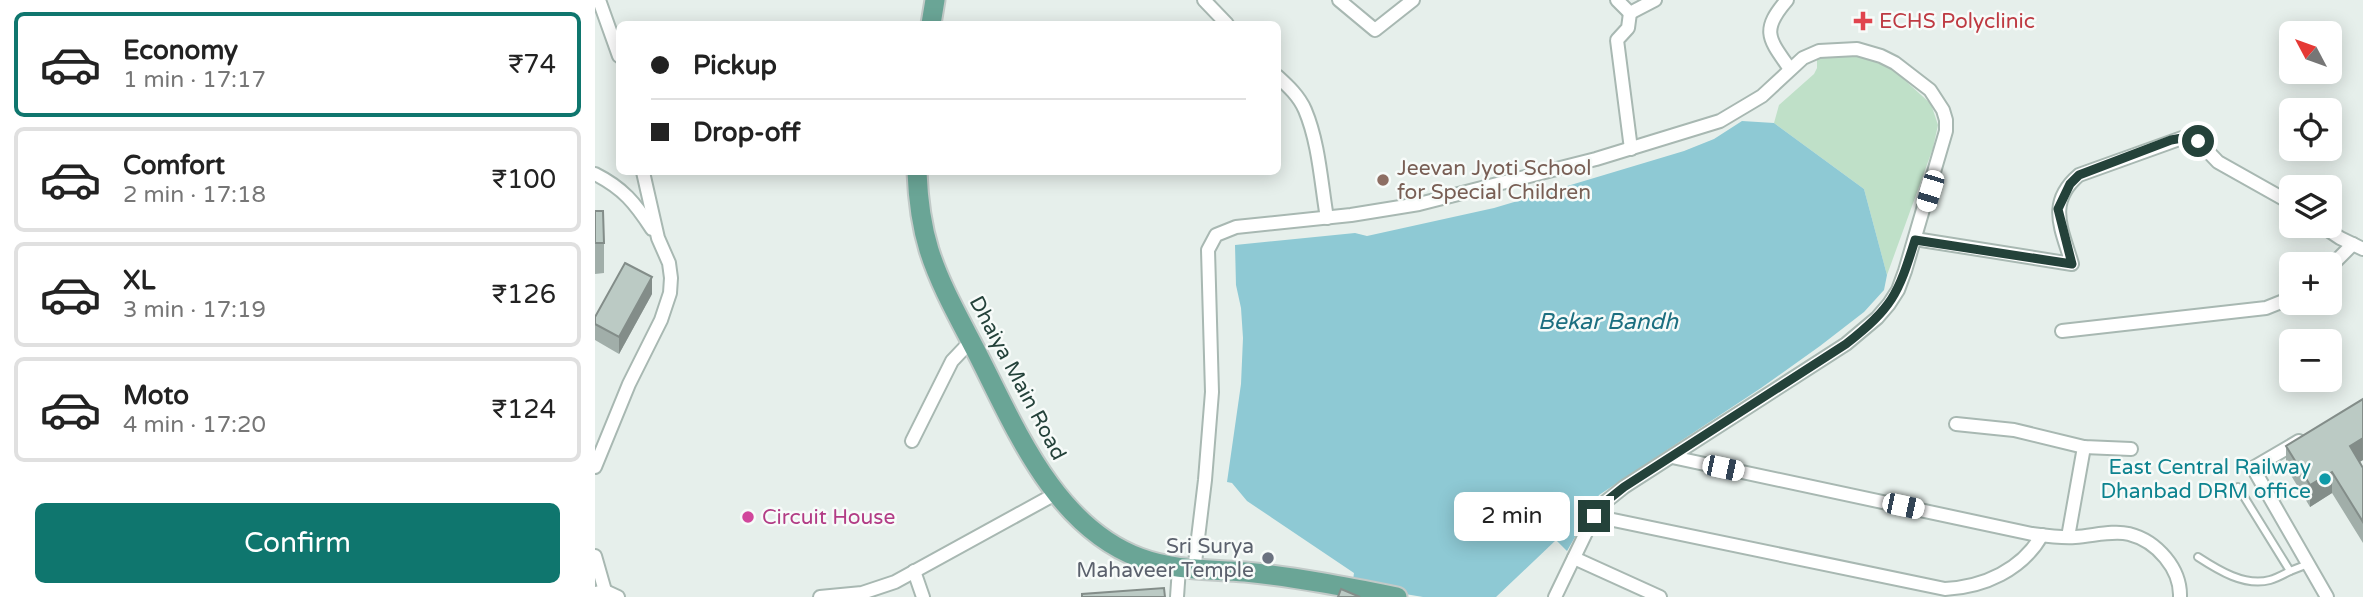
<!DOCTYPE html>
<meta charset="utf-8">
<style>
:root{--surface:#fff;--page:#f6f6f6;--text:#222;--muted:#767676;--line:#e0e0e0;--accent:#0f766e}
body{margin:0;font-family:"Varela Round",sans-serif;background:var(--page);color:var(--text);height:100vh;display:flex;flex-direction:column;font-size:26px;white-space:nowrap}
*{box-sizing:border-box;margin:0}
p{font-size:23px;color:var(--muted)}
.icon{flex:none;width:38px;height:38px;fill:none;stroke:currentColor;stroke-width:2;stroke-linecap:round;stroke-linejoin:round}
.map{position:relative;flex:1;overflow:hidden}
.side{display:flex;flex-direction:column;background:var(--surface);width:595px}
.side>*{flex:none}
.top-card{position:absolute;left:21px;top:21px;width:665px;height:154px;border-radius:10px;box-shadow:0 4px 18px #0003;display:grid;align-content:center;height:154px;padding:0 35px;background:var(--surface)}
.needle{width:46px;rotate:311deg}
.tools{position:absolute;left:1684px;top:21px;display:grid;gap:14px}
.tools a{display:grid;place-items:center;width:63px;height:63px;border-radius:10px;background:var(--surface);box-shadow:0 4px 18px #0003;font-size:35px}
.end{position:absolute;width:32px;height:32px;margin:-16px;border:9px solid #24423a;background:#fff;box-shadow:0 0 0 4px #fff}
.from{border-radius:50%}
.bubble{position:absolute;height:49px;border-radius:10px;background:var(--surface);box-shadow:0 4px 18px #0003;font-size:23px;font-weight:600;line-height:49px;text-align:center}
.car{position:absolute;width:21px;height:42px;margin:-21px -10px;border-radius:9px;box-shadow:0 0 5px 2px #0007;background:linear-gradient(#fff 24%,#345 0 40%,#fff 0 76%,#345 0 86%,#fff 0)}
.top-card b{display:flex;align-items:center;gap:24px;height:66px;font-size:26px}
.top-card b+b{border-top:2px solid var(--line)}
.top-card i{width:18px;height:18px;background:var(--text)}
ul{padding:12px 0 0;list-style:none}
li{display:flex;align-items:center;gap:21px;height:105px;margin:0 14px 10px;padding:0 21px;border:4px solid var(--line);border-radius:10px}
li div{flex:1}
li b{display:block;font-size:26px}
li em{font-style:normal;font-weight:600}
li.selected{border-color:var(--accent)}
li>.icon{width:63px;height:63px;stroke-width:1.5}
.button{display:flex;gap:14px;margin-top:auto;padding:14px 35px}
.button a{flex:1;height:80px;border-radius:10px;background:var(--accent);color:#fff;font-size:28px;font-weight:600;line-height:80px;text-align:center}
main{display:flex;flex:1;min-height:0}
.map>svg:first-child{display:block}
</style>
<main>
<section class="side">
<ul>
<li class="selected"><svg class="icon" aria-label="car" viewBox="0 0 24 24"><path d="M5 17H2v-5l4-1 3-4h7l3 4 3 1v5h-3M9 17h6M6 11h13"/><circle cx="7" cy="17" r="2"/><circle cx="17" cy="17" r="2"/></svg><div><b>Economy</b><p>1 min · 17:17</p></div><em>₹74</em></li>
<li><svg class="icon" aria-label="car" viewBox="0 0 24 24"><path d="M5 17H2v-5l4-1 3-4h7l3 4 3 1v5h-3M9 17h6M6 11h13"/><circle cx="7" cy="17" r="2"/><circle cx="17" cy="17" r="2"/></svg><div><b>Comfort</b><p>2 min · 17:18</p></div><em>₹100</em></li>
<li><svg class="icon" aria-label="car" viewBox="0 0 24 24"><path d="M5 17H2v-5l4-1 3-4h7l3 4 3 1v5h-3M9 17h6M6 11h13"/><circle cx="7" cy="17" r="2"/><circle cx="17" cy="17" r="2"/></svg><div><b>XL</b><p>3 min · 17:19</p></div><em>₹126</em></li>
<li><svg class="icon" aria-label="car" viewBox="0 0 24 24"><path d="M5 17H2v-5l4-1 3-4h7l3 4 3 1v5h-3M9 17h6M6 11h13"/><circle cx="7" cy="17" r="2"/><circle cx="17" cy="17" r="2"/></svg><div><b>Moto</b><p>4 min · 17:20</p></div><em>₹124</em></li>
</ul>
<div class="button"><a>Confirm</a></div>
</section>
<div class="map">
<svg width="1768" height="597" viewBox="0 0 1768 597">
<rect width="100%" height="100%" fill="#e6efeb"/>
<!-- green -->
<polygon fill="#bfe0c8" points="1263,54 1293,65 1336,104 1343,125 1338,148 1292,275 1269,189 1179,123 1184,105 1219,74 1222,68 1222,57"/>
<!-- water -->
<polygon fill="#8ec9d4" points="1147,121 1179,123 1269,189 1292,275 1289,290 1269,312 1225,346 1166,388 1004,495 972,551 961,540 901,597 828,597 804,593 758,580 759,573 652,501 637,483 632,482 646,384 648,338 646,308 641,285 640,245 760,233 772,236 899,208 1089,151 1119,139"/>
<g fill="none" stroke-linecap="round" stroke-linejoin="round">
<defs>
<g id="lane">
<polyline points="1643,487 1695,571 1713,564"/>
<path d="M1603 557C1623 570 1650 587 1675 580 1682 578 1689 574 1695 571"/>
</g>
<g id="street">
<polyline points="4,0 24,56"/>
<polyline points="609,0 632,24"/>
<polyline points="744,0 780,30 818,0"/>
<polyline points="1022,0 1035,13 1060,0"/>
<path d="M1192 0C1165 31 1174 39 1195 69"/>
<polyline points="1035,13 1033,28 1022,40 1036,149"/>
<path d="M682 76C693 86 704 96 710 110 724 143 726 183 732 218"/>
<path d="M0 174C28 188 40 203 57 229"/>
<polyline points="1727,226 1745,238 1768,249"/>
<path d="M1320 239 1477 264C1467 229 1451 203 1484 175L1587 138 1603 141 1623 162 1696 203"/>
<polyline points="1734,268 1758,244"/>
<polyline points="1467,331 1671,308 1696,298"/>
<polyline points="1361,424 1419,430 1489,447 1536,449"/>
<polyline points="317,441 357,361 376,341"/>
<polyline points="1704,441 1658,468 1732,597"/>
<path d="M1077 457 1437 534C1452 536 1466 538 1480 537 1498 536 1518 530 1534 534 1562 541 1586 569 1585 597"/>
<polyline points="0,467 34,384 66,320 75,293 76,278 74,263 63,238 48,172"/>
<path d="M999 516 1350 589C1389 587 1427 570 1447 535"/>
<polyline points="1473,537 1489,447"/>
<polyline points="0,556 10,591"/>
<polyline points="979,558 1065,597"/>
<polyline points="319,571 328,597"/>
<polyline points="599,571 610,480 617,392 613,250 621,235 641,227 756,215 824,204 1001,159 1125,121 1167,96 1208,58 1224,51 1262,49 1286,56 1300,63 1335,90 1348,110 1351,120 1351,131 1310,271 1303,290 1294,304 1282,318 1251,344 1029,487 1009,503 999,516 960,597"/>
<polyline points="0,593 10,591 23,597"/>
<polyline points="225,597 267,593 300,582 462,493"/>
<polyline points="582,597 584,568"/>
</g>
<g id="primary">
<polyline points="336,24 340,0"/>
<path d="M322 172C323 198 326 224 334 250 345 285 364 318 381 351 420 427 459 526 545 558 580 571 614 569 650 572 701 577 752 587 802 597"/>
</g>
</defs>
<!-- lane casing -->
<use href="#lane" stroke="#a8b8b2" stroke-width="10"/>
<!-- street casing -->
<use href="#street" stroke="#a8b8b2" stroke-width="16"/>
<!-- primary casing -->
<use href="#primary" stroke="#c2cac8" stroke-width="23"/>
<!-- lane -->
<use href="#lane" stroke="#fff" stroke-width="6"/>
<!-- street -->
<use href="#street" stroke="#fff" stroke-width="12"/>
<!-- primary -->
<use href="#primary" stroke="#6aa596" stroke-width="19"/>
</g>
<!-- wall -->
<g fill="#a1aea9">
<polygon points="0,211 9,243 9,273 0,274"/>
<polygon points="57,294 24,354 0,340 0,317"/>
<polygon points="1768,399 1768,460 1764,462 1768,468 1768,543 1737,493 1715,507 1691,467 1691,446"/>
</g>
<!-- shaded-wall -->
<g fill="#838d89">
<polygon points="57,277 57,294 24,354 24,337"/>
<polygon points="1768,438 1768,460 1755,468 1755,446"/>
<polygon points="1737,472 1737,493 1715,507 1715,485"/>
</g>
<!-- building -->
<g fill="#bbcac4" stroke="#838d89" stroke-width="2">
<polygon points="0,211 8,211 9,243 0,243"/>
<polygon points="30,263 57,277 24,337 0,324 0,317"/>
<polygon points="1768,399 1768,438 1755,446 1768,468 1768,522 1737,472 1715,485 1691,446"/>
<polygon points="569,588 570,597 487,597 487,594"/>
<polygon points="746,589 765,597 743,597"/>
</g>
<g fill="none" stroke-linecap="round" stroke-linejoin="round">
<!-- route -->
<path stroke="#24423a" stroke-width="9" d="M999 516 1009 503 1029 487 1251 344C1297 308 1303 295 1320 240L1477 264 1463 209 1475 184 1484 175 1576 140 1587 138 1603 141"/>
</g>
<!-- markers -->
<path fill="#e0444e" stroke="#f7fbf9" stroke-width="2.5" d="M1264.5 10.5h7v7h7v7h-7v7h-7v-7h-7v-7h7z"/>
<circle fill="#8d6e63" stroke="#f7fbf9" stroke-width="2.5" cx="788" cy="180" r="7"/>
<circle fill="#0f9aa8" stroke="#f7fbf9" stroke-width="2.5" cx="1730" cy="479" r="7"/>
<circle fill="#d1479c" stroke="#f7fbf9" stroke-width="2.5" cx="153" cy="517" r="7"/>
<circle fill="#6b7280" stroke="#f7fbf9" stroke-width="2.5" cx="673" cy="558" r="7"/>
<g text-anchor="middle" stroke-width="5" stroke-linejoin="round" paint-order="stroke">
<!-- health labels -->
<g font-size="21" fill="#be3a42" stroke="#f7fbf9" text-anchor="start">
<text x="1284" y="28">ECHS Polyclinic</text>
</g>
<!-- education labels -->
<g font-size="21" fill="#785e54" stroke="#f7fbf9" text-anchor="start">
<text x="802" y="175">Jeevan Jyoti School<tspan x="802" dy="24">for Special Children</tspan></text>
</g>
<!-- street labels -->
<g font-size="21" fill="#24423a" stroke="#f7fbf9">
<text transform="translate(423 378) rotate(62)" y="7">Dhaiya Main Road</text>
</g>
<!-- culture labels -->
<g font-size="21" fill="#0d838f" stroke="#f7fbf9" text-anchor="end">
<text x="1716" y="474">East Central Railway<tspan x="1716" dy="24">Dhanbad DRM office</tspan></text>
</g>
<!-- hotel labels -->
<g font-size="21" fill="#b23c85" stroke="#f7fbf9" text-anchor="start">
<text x="167" y="524">Circuit House</text>
</g>
<!-- worship labels -->
<g font-size="21" fill="#5b616d" stroke="#f7fbf9" text-anchor="end">
<text x="659" y="553">Sri Surya<tspan x="659" dy="24">Mahaveer Temple</tspan></text>
</g>
<!-- water labels -->
<g font-size="23" font-style="italic" fill="#1c6f80" stroke="#f7fbf9">
<text x="1013" y="329">Bekar Bandh</text>
</g>
</g>
</svg>
<div class="tools">
<a><svg class="needle" viewBox="-14 -14 28 28"><path d="M0-13l5 13h-10z" fill="#e53935"/><path d="M0 13l5-13h-10z" fill="#767676"/></svg></a>
<a><svg class="icon" aria-label="locate" viewBox="0 0 24 24"><circle cx="12" cy="12" r="6"/><path d="M12 2v4M12 18v4M2 12h4M18 12h4"/></svg></a>
<a><svg class="icon" aria-label="layers" viewBox="0 0 24 24"><path d="M12 4l9 5-9 5-9-5zM3 14l9 5 9-5"/></svg></a>
<a>+</a>
<a>−</a>
</div>
<i class="end from" style="left:1603px;top:141px"></i>
<i class="end" style="left:999px;top:516px"></i>
<div class="bubble" style="left:859px;top:492px;width:116px">2 min</div>
<i class="car" style="left:1335px;top:191px;rotate:197deg"></i>
<i class="car" style="left:1128px;top:468px;rotate:102deg"></i>
<i class="car" style="left:1308px;top:506px;rotate:102deg"></i>
<div class="top-card">
<b><i class="from"></i>Pickup</b>
<b><i></i>Drop-off</b>
</div>
</div>
</main>
